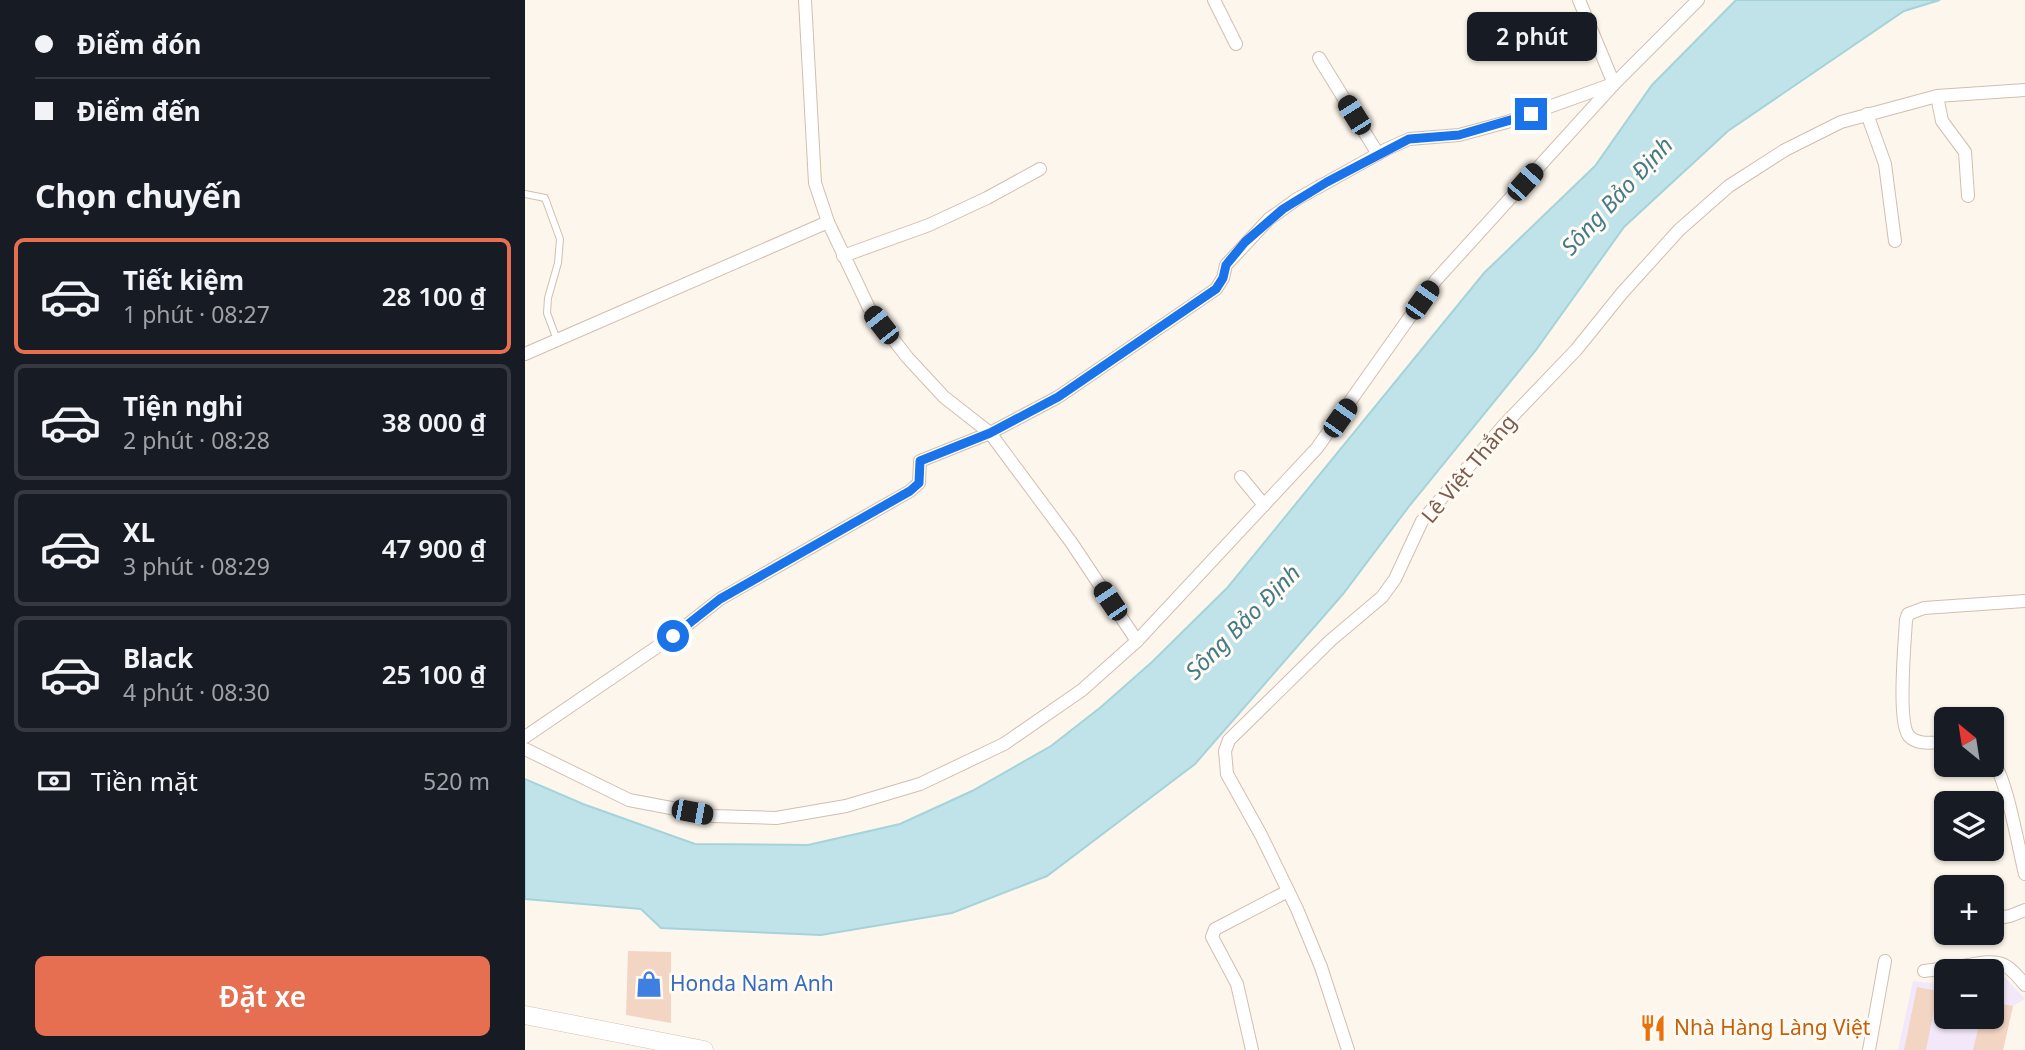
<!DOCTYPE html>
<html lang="vi">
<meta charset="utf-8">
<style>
:root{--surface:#171b24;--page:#20242c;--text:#f1f3f6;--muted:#9ea1a6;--line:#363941;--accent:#e76f51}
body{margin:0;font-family:"Noto Sans",sans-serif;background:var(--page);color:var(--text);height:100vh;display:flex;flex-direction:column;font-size:26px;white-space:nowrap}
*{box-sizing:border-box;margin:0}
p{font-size:23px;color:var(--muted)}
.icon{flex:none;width:38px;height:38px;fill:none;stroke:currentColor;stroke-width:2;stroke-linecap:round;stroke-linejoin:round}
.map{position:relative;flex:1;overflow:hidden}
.drawer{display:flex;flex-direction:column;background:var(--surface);width:525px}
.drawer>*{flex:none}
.guide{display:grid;align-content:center;height:154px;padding:0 35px;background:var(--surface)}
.needle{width:46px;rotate:330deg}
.fabs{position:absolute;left:1409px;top:707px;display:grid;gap:14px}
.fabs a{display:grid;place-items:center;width:70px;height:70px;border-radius:10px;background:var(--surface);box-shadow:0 2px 5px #0004;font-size:35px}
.end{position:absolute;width:32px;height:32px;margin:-16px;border:9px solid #1a73e8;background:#fff;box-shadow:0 0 0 4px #fff}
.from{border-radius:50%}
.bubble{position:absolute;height:49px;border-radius:10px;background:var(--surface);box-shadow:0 2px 5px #0004;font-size:23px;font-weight:600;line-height:49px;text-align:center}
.car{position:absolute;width:21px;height:42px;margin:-21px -10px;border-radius:9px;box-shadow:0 0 5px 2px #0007;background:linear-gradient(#222 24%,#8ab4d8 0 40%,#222 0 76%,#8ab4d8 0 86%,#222 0)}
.guide b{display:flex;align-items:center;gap:24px;height:66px;font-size:26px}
.guide b+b{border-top:2px solid var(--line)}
.guide i{width:18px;height:18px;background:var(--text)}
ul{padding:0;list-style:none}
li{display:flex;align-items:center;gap:21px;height:116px;margin:0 14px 10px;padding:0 21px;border:4px solid var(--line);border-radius:10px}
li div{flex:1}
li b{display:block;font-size:26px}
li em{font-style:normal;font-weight:600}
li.selected{border-color:var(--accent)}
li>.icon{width:63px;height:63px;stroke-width:1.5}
h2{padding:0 35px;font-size:32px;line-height:84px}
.pay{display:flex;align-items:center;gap:18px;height:77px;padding:0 35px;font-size:26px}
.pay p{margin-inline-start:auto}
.primary-button{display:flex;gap:14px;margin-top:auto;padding:14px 35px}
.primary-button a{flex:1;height:80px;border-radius:10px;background:var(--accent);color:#fff;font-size:28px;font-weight:600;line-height:80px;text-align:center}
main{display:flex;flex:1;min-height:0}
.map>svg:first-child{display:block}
</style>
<main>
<section class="drawer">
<div class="guide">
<b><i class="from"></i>Điểm đón</b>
<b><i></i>Điểm đến</b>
</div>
<h2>Chọn chuyến</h2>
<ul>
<li class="selected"><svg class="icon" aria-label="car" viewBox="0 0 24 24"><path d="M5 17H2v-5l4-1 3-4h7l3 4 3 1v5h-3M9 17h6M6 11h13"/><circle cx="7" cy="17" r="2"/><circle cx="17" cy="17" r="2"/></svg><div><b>Tiết kiệm</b><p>1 phút · 08:27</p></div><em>28 100 ₫</em></li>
<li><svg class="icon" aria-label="car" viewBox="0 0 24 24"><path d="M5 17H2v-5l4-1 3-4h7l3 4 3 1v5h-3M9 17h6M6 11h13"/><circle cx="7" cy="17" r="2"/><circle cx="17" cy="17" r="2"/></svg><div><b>Tiện nghi</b><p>2 phút · 08:28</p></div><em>38 000 ₫</em></li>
<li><svg class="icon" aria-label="car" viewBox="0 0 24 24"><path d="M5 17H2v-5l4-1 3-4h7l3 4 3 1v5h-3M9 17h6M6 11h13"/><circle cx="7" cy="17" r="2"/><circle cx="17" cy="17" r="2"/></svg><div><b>XL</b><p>3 phút · 08:29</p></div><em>47 900 ₫</em></li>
<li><svg class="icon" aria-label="car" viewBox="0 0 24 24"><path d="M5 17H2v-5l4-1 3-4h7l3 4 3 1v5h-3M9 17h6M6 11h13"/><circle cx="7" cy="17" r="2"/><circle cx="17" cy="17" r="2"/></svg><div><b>Black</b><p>4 phút · 08:30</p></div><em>25 100 ₫</em></li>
</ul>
<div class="pay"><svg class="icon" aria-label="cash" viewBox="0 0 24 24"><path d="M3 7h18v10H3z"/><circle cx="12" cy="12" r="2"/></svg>Tiền mặt<p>520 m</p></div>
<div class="primary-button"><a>Đặt xe</a></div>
</section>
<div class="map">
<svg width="1500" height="1050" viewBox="0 0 1500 1050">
<rect width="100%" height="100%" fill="#fdf6ec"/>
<!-- education -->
<polygon fill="#f3e8fa" points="1467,972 1475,972 1500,999 1488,1006 1478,1050 1373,1050 1388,981 1413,984 1421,982 1421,1017 1466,1017"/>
<!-- water -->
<polygon fill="#bfe3e8" stroke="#a5d3da" stroke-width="2" points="1211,0 1415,0 1379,11 1203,131 1099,227 1011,350 885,505 818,594 670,764 522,876 427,913 296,935 136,928 116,909 0,899 0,779 58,804 170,844 283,845 375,824 447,791 526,746 576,707 627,662 703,587 959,273 1070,166 1127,85"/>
<!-- building -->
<g fill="#f3d5c3">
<polygon points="103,951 146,952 146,1023 101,1015"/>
<polygon points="1466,980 1478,983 1473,1003 1488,1006 1478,1050 1448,1050 1456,1017 1466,1017"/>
<polygon points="1392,987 1413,991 1401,1050 1379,1050"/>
</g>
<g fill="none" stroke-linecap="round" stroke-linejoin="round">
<defs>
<polyline id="lane" points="0,194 20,198 35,239 33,263 23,298 22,313 32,340"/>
<g id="street">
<polyline points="280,0 290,183 303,222 344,308 382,357 419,397 465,433 546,542 612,641"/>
<polyline points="689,0 711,44"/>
<polyline points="1054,0 1089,84"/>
<polyline points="794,58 853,154"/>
<polyline points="1412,96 1417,121 1440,152 1443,196"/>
<polyline points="1342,114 1360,164 1370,241"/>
<polyline points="318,256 404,225 462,198 515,169"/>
<polyline points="0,354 303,222"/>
<polyline points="716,477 739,505"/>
<polyline points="0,737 148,636 195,599 385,491 394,483 395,461 465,433 533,397 691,289 698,278 701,265 744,219 772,199 862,149 884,139 934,135 982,122 1085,85"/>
<path d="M1421 742C1409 742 1393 746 1384 736 1372 723 1380 640 1381 620L1383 614 1399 608 1500 601"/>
<polyline points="0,749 104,800 188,816 251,818 321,806 395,784 479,744 557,690 612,641 792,448 911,280 1089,84 1173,0"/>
<path d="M1466 759C1481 773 1494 851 1500 874"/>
<polyline points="1466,919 1485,916 1500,910"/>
<path d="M1399 971C1414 969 1429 968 1443 965 1474 960 1479 959 1500 985"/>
<polyline points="727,1050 712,984 687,937 690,929 696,926 763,891"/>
<polyline points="823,1050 796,967 772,909 736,835 702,774 700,751 704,740 806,640 857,597 870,579 897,521 979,425 1051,350 1097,293 1154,230 1204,186 1260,150 1316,122 1412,96 1500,90"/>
<polyline points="1344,1050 1360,961"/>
</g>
<polyline id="secondary" points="0,1015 179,1050"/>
</defs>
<!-- lane casing -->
<use href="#lane" stroke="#d1beb0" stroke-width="8"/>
<!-- street casing -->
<use href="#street" stroke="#d1beb0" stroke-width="14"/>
<!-- secondary casing -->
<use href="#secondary" stroke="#d6c0b0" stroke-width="19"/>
<!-- lane -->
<use href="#lane" stroke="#fff" stroke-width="6"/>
<!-- street -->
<use href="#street" stroke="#fff" stroke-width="12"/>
<!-- secondary -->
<use href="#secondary" stroke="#fff" stroke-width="18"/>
</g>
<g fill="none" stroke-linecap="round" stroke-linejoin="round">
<!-- route -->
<polyline stroke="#1a73e8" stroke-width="9" points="148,636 195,599 385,491 394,483 395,461 465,433 533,397 691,289 698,278 701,265 720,242 758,209 802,182 884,139 934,135 1006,114"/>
</g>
<!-- icons -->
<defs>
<symbol id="shop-bare" viewBox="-9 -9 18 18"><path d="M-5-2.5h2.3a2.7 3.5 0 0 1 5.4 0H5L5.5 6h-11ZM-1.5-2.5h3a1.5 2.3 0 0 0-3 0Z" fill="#3f7fe0" stroke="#fffaf3" stroke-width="2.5" paint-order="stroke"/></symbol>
<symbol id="restaurant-bare" viewBox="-9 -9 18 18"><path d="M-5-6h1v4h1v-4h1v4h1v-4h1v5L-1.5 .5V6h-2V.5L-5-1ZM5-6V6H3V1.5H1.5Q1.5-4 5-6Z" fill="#e8710a" stroke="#fffaf3" stroke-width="2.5" paint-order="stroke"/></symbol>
</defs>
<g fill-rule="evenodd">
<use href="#shop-bare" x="105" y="965" width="38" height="38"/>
<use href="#restaurant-bare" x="1109" y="1009" width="38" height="38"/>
</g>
<g text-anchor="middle" stroke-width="6" stroke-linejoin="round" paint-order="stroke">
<!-- street labels -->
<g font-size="21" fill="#7a5c4d" stroke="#fffaf3">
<text transform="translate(944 469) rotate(-50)" y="7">Lê Việt Thắng</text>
</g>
<!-- shop labels -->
<g font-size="21" fill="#366cbe" stroke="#fffaf3" text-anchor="start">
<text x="145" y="991">Honda Nam Anh</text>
</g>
<!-- food labels -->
<g font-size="21" fill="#c56008" stroke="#fffaf3" text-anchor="start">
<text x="1149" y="1035">Nhà Hàng Làng Việt</text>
</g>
<!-- water labels -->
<g font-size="23" font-style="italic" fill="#437c86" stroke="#fffaf3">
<text transform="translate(1092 196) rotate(-47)" y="8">Sông Bảo Định</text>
<text transform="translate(718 622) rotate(-45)" y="8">Sông Bảo Định</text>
</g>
</g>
</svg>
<div class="fabs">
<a><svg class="needle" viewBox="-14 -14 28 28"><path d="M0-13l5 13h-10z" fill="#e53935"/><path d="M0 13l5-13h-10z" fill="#9ea1a6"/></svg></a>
<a><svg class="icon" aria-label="layers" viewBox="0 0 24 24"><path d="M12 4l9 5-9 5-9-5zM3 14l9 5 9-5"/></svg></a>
<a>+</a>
<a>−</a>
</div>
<i class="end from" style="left:148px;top:636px"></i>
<i class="end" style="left:1006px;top:114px"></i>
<div class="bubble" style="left:942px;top:12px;width:130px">2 phút</div>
<i class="car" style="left:829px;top:115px;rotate:328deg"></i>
<i class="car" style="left:1000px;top:182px;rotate:42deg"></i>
<i class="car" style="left:897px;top:300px;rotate:35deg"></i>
<i class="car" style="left:356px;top:325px;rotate:322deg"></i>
<i class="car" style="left:815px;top:418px;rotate:35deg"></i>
<i class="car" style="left:585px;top:601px;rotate:326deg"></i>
<i class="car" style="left:167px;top:812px;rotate:101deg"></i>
</div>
</main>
